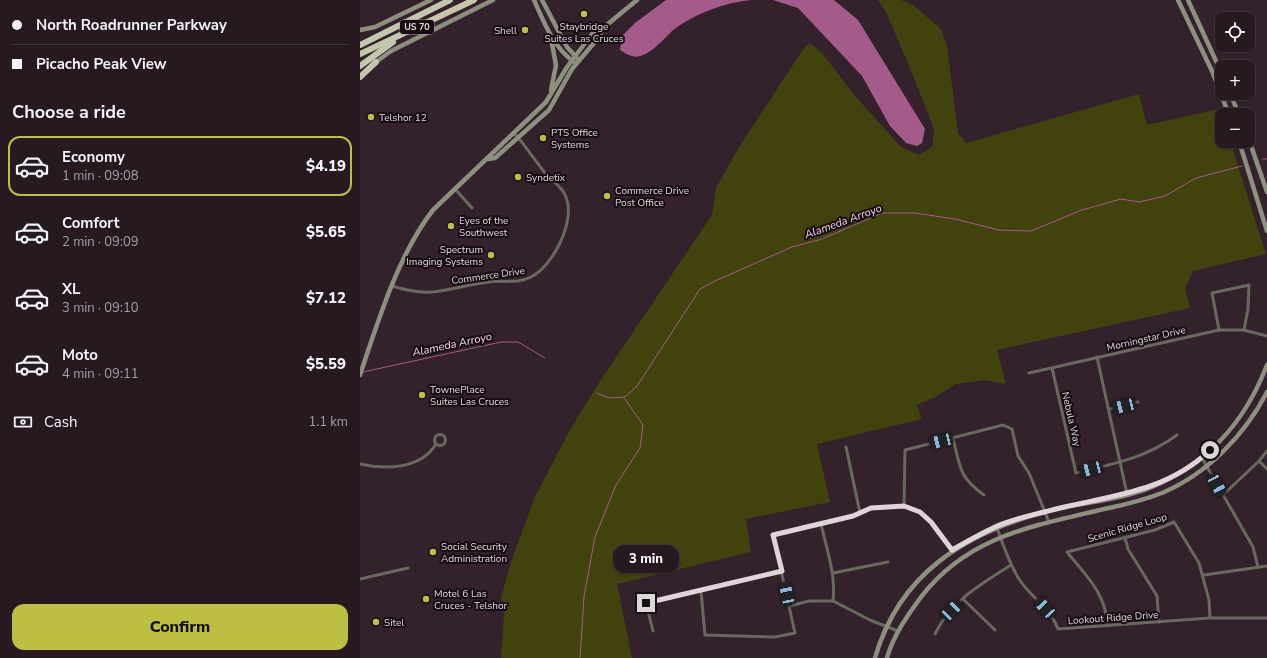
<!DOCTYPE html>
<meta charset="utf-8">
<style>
:root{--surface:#261920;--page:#2e2229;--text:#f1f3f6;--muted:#a4a0a5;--line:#42383e;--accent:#bcbf43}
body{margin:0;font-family:"Nunito Sans",sans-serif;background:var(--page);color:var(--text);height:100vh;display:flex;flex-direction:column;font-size:15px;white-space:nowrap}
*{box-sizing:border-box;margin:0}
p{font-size:13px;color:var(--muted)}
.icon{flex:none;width:22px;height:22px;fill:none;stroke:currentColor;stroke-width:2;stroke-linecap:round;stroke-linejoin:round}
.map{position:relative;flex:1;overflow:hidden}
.panel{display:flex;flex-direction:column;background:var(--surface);width:360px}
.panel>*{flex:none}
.banner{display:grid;align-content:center;height:88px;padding:0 12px;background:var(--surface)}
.fabs{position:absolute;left:855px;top:12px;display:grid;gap:8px}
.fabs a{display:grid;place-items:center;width:40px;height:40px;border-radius:8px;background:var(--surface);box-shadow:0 1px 3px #0004,0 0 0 1px var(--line);font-size:20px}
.end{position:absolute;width:18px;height:18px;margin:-9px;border:5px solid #e0d4db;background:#111;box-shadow:0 0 0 2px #111}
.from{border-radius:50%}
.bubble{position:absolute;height:28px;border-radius:12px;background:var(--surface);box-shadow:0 1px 3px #0004,0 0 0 1px var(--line);font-size:13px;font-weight:800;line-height:28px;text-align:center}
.car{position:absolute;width:12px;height:24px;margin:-12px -6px;border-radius:5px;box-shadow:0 0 3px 1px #0007;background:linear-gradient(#222 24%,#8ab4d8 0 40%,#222 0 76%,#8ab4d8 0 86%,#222 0)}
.banner b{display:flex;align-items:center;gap:14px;height:38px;font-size:15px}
.banner b+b{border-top:1px solid var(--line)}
.banner i{width:10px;height:10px;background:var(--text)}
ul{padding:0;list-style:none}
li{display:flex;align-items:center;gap:12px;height:60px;margin:0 8px 6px;padding:0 4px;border:2px solid transparent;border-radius:12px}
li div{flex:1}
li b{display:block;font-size:15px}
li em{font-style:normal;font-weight:800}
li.active{border-color:var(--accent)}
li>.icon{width:36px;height:36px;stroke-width:1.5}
h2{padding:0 12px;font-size:18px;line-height:48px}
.pay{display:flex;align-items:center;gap:10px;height:44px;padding:0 12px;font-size:15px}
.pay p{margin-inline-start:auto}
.button{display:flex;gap:8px;margin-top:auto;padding:8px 12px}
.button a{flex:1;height:46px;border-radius:12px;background:var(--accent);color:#111;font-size:16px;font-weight:800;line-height:46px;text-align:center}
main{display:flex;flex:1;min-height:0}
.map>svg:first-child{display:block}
</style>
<main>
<section class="panel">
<div class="banner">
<b><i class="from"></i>North Roadrunner Parkway</b>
<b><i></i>Picacho Peak View</b>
</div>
<h2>Choose a ride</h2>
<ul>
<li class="active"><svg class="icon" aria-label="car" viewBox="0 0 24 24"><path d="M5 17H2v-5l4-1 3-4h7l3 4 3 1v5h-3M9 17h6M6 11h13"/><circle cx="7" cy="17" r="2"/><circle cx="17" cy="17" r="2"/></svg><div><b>Economy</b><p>1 min · 09:08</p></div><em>$4.19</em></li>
<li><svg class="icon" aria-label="car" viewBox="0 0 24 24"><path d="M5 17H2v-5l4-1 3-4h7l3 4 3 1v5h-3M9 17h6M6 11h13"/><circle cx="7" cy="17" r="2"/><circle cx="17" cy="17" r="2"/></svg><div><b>Comfort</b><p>2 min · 09:09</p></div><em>$5.65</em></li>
<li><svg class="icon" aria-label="car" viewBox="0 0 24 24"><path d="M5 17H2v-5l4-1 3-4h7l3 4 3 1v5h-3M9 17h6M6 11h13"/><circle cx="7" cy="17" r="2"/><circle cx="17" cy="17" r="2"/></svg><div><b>XL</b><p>3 min · 09:10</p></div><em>$7.12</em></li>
<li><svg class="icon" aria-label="car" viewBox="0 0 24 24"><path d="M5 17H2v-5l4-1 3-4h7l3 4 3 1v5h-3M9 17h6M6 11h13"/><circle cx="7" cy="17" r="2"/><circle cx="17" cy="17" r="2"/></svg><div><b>Moto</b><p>4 min · 09:11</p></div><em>$5.59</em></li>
</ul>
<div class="pay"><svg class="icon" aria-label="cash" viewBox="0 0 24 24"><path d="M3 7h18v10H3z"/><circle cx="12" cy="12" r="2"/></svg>Cash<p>1.1 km</p></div>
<div class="button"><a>Confirm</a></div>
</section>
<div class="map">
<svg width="907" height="658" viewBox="0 0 907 658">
<rect width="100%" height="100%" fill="#33212b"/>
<!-- green -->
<polygon fill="#41420e" points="518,0 541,0 553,5 581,29 587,46 598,133 606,143 779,94 787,125 858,109 862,119 862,141 870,141 906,254 833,271 825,288 830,308 637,350 646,384 624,380 596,384 577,396 557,405 562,419 457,444 470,502 386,519 391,552 257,584 272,658 141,658 144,614 141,598 151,562 174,499 208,433 240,381 352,215 356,188 379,147 444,48 450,43 462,53 496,97 541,147 559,155 572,147 574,129 554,78 527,14"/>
<!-- water -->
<g fill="#a55b89">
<path d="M306 0H392C365 2 334 14 312 31 305 38 292 52 283 55 275 59 268 55 260 50L262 36 275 23Z"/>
<polygon points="413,0 474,0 498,20 565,129 562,143 557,146 546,143 530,126 502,76 438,8"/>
</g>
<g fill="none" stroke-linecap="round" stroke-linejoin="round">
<!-- stream -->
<g stroke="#a55b89" stroke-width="1">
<polyline points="903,159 907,159"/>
<polyline points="3,372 141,342 158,342 185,358"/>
<polyline points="237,393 249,398 265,397 277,386 340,289 355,281 432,247 462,239 522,213 555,213 595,219 639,230 671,231 722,210 761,199 779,202 805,196 836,178 882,166"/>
<polyline points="220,658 224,596 235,537 256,485 280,448 283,425 265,399"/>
</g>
<!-- street -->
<g stroke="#696960" stroke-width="3">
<polyline points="95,189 112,208"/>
<path d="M32 286C45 290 58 293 71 292 90 291 109 284 128 282 141 280 158 284 171 277 193 266 216 221 206 197 202 186 193 182 186 174 175 161 166 146 154 133"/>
<polyline points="859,330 852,293 889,285 888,309 884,330"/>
<polyline points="737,357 767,494"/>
<path d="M692 368 716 473C755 463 784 459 817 435"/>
<polyline points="669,373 859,330 884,330 907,336"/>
<polyline points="750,409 778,402"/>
<circle cx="80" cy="440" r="5.5"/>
<path d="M593 438C600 467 599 477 624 495"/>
<polyline points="486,447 500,513"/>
<polyline points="842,458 893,547 898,567"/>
<polyline points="899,461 907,469"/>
<path d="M0 464C26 470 61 469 76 444"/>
<polyline points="863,495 899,461 907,451"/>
<polyline points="544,506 545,450 643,425 652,429 658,456 669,473 689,522"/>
<path d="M461 524C467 550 476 575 473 601"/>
<path d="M637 528C643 545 649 563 659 579 671 598 690 607 698 629L850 618H907"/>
<polyline points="765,538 768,549 797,596 799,622"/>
<polyline points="473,573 528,562"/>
<polyline points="844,575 907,566"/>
<polyline points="0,579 48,568"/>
<polyline points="341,592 345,635 415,637 435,633 413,535 493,516 511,508 544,506 560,512 571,522 592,550"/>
<polyline points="603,599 635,630"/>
<polyline points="430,606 449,601 473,601 510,620 538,631"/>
<path d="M748 626C745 592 727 577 707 552L795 530 814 522 839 563 849 600 850 618"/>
<polyline points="293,631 286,603 423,571"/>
<path d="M575 634C590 602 622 583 651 565"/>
</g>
<!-- secondary -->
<g stroke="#8d8f7f" stroke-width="4.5">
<path d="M174 0C184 22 193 47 214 62"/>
<polyline points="182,0 207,47 217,58"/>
<polyline points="818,0 852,71 869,115"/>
<polyline points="828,0 862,74"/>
<polyline points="0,30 15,27 71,0"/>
<polyline points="16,62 31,51 133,0"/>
<polyline points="191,90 196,65 191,39"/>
<polyline points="870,93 879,115"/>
<polyline points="888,137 907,192"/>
<polyline points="879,141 907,231"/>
<polyline points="128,159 135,158 189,110 212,69 239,37 243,28"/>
<path d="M0 375C18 321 38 255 73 210L186 102 207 67 232 34 243 28 277 0"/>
<path d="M515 658C539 574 605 533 685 512 720 502 759 501 792 487 849 463 885 422 907 365"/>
<path d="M527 658C533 636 547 616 561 597 608 536 673 526 744 509 764 505 784 500 802 493 847 474 885 435 907 392"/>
</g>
<!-- highway -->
<g stroke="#c4c6ae" stroke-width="6">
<polyline points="0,45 90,0"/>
<polyline points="0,54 114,0"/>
<polyline points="0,66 33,42"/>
<polyline points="0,77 16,62"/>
</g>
</g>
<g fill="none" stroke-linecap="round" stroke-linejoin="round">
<!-- route -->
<path stroke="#e0d4db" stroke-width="5" d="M286 603 422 571 413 535 493 516 511 508 544 506 560 512 571 522 592 550C606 542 620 534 635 527 650 520 668 516 684 512 742 496 804 495 850 450"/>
</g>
<!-- markers -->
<g fill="#bcbf43" stroke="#150d12" stroke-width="1.5">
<circle cx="224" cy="14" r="4"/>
<circle cx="165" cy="30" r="4"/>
<circle cx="11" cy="117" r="4"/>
<circle cx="183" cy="138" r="4"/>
<circle cx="158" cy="177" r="4"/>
<circle cx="247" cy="196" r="4"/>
<circle cx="91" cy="226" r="4"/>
<circle cx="131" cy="255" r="4"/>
<circle cx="62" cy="395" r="4"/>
<circle cx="73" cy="552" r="4"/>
<circle cx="66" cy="599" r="4"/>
<circle cx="16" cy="622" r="4"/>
</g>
<g text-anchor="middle" stroke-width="4" stroke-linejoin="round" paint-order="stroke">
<!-- shield labels -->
<rect fill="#150d12" stroke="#a3989f" stroke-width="1" x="40" y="20" width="34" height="14" rx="3"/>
<g font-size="9" font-weight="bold" fill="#e0d4db">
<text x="57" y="30">US 70</text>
</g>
<!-- poi labels -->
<g font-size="10" fill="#e0d4db" stroke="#150d12" text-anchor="start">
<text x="224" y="30" text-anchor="middle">Staybridge<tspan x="224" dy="12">Suites Las Cruces</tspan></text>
<text x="157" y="34" text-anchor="end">Shell</text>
<text x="19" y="121">Telshor 12</text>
<text x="191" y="136">PTS Office<tspan x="191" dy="12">Systems</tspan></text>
<text x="166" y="181">Syndetix</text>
<text x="255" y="194">Commerce Drive<tspan x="255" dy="12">Post Office</tspan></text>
<text x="99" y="224">Eyes of the<tspan x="99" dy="12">Southwest</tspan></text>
<text x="123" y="253" text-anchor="end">Spectrum<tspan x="123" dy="12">Imaging Systems</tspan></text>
<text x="70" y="393">TownePlace<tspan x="70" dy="12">Suites Las Cruces</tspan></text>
<text x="81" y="550">Social Security<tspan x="81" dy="12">Administration</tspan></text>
<text x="74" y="597">Motel 6 Las<tspan x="74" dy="12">Cruces - Telshor</tspan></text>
<text x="24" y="626">Sitel</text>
</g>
<!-- street labels -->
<g font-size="10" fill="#e0d4db" stroke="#150d12">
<text transform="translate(128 275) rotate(-8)" y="4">Commerce Drive</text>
<text transform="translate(786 338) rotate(-13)" y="4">Morningstar Drive</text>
<text transform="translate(712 419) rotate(77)" y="4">Nebula Way</text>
<text transform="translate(767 527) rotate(-16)" y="4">Scenic Ridge Loop</text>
<text transform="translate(753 617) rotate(-4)" y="4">Lookout Ridge Drive</text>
</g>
<!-- water labels -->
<g font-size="11" font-style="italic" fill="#ffd4ed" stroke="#150d12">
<text transform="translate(483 221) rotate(-20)" y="4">Alameda Arroyo</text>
<text transform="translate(92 344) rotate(-12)" y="4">Alameda Arroyo</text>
</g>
</g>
</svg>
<div class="fabs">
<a><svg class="icon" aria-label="locate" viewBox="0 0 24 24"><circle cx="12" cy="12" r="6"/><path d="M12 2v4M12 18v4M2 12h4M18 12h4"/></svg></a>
<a>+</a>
<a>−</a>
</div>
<i class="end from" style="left:850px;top:450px"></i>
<i class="end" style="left:286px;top:603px"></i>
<div class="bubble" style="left:253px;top:545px;width:66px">3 min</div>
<i class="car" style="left:764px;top:406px;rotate:256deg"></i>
<i class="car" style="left:581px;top:441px;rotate:256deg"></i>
<i class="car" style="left:731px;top:469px;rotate:256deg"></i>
<i class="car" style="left:857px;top:485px;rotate:151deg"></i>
<i class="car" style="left:427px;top:594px;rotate:348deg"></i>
<i class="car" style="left:685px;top:608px;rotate:317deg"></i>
<i class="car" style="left:592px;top:610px;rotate:45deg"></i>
</div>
</main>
